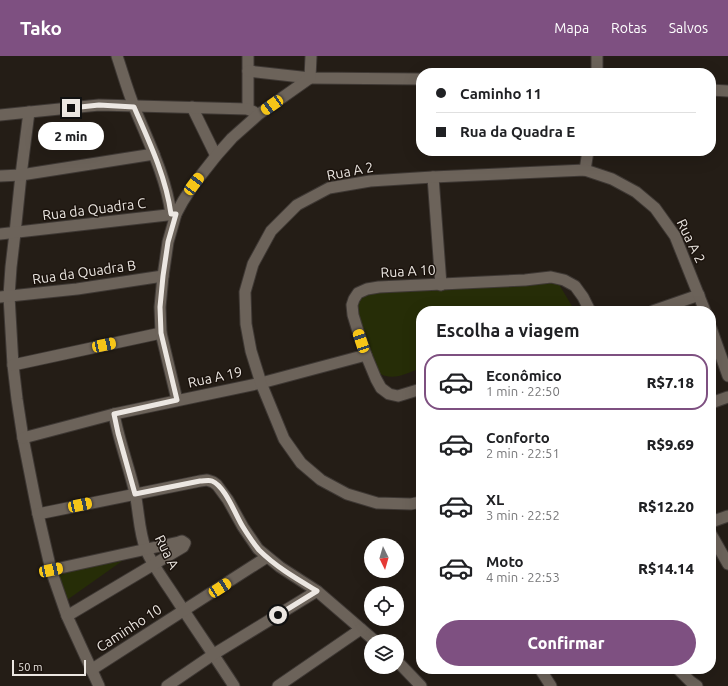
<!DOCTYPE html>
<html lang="pt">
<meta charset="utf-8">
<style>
:root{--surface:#fff;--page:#f2f2f2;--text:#202124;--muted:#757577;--line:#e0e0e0;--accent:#7e5081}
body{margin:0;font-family:Ubuntu,sans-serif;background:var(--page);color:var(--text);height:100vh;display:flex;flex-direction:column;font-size:15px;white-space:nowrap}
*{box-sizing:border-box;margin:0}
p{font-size:13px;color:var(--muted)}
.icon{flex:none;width:22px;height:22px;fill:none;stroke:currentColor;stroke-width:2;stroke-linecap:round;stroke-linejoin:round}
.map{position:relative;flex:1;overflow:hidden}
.drawer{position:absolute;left:416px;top:250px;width:300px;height:368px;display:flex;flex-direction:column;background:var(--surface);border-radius:16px;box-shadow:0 4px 16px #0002}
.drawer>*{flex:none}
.hud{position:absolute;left:416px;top:12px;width:300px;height:88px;border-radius:16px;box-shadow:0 4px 16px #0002;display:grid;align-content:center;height:88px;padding:0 20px;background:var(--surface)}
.needle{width:26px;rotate:175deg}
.buttons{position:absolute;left:364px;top:482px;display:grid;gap:8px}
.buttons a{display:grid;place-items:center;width:40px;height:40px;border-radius:50%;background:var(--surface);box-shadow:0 4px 16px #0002;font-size:20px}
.scale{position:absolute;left:12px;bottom:10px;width:74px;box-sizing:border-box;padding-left:4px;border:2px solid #ece7e2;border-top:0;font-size:11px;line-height:14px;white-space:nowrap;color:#ece7e2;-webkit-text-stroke:3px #1b130d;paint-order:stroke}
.end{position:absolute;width:18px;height:18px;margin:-9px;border:5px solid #ece7e2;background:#111;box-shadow:0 0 0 2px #111}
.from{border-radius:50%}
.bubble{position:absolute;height:28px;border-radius:14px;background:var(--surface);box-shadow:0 4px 16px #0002;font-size:13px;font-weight:800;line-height:28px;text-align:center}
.car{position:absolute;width:12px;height:24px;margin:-12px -6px;border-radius:5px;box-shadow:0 0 3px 1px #0007;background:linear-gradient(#f5c518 24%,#345 0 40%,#f5c518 0 76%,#345 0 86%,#f5c518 0)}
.hud b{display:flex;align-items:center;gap:14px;height:38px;font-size:15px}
.hud b+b{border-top:1px solid var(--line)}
.hud i{width:10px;height:10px;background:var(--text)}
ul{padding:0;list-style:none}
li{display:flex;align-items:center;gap:12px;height:56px;margin:0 8px 6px;padding:0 12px;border:2px solid transparent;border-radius:16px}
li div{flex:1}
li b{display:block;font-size:15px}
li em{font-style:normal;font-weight:800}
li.on{border-color:var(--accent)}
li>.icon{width:36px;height:36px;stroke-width:1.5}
h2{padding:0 20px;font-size:18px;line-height:48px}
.cta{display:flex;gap:8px;margin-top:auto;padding:8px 20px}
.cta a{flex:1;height:46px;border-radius:24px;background:var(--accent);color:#fff;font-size:16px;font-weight:800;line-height:46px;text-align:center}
header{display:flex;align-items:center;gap:24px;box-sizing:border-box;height:56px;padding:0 20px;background:var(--accent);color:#fff}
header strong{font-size:19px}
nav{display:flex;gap:22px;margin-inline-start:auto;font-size:14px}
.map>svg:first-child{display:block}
</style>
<header>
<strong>Tako</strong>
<nav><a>Mapa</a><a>Rotas</a><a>Salvos</a></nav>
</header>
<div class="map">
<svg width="728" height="630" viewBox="0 0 728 630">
<rect width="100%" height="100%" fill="#241d16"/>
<!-- green -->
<g fill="#262d07">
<path d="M557 225 575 255H421V312C405 318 392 326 377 316L354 250 364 234Z"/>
<polygon points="132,498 67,544 56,517"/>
</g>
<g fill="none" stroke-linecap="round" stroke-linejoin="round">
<defs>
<g id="street">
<path d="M117 0C123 18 128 36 135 53 149 87 166 121 171 158"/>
<polyline points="248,0 248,53 254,56"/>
<polyline points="248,15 310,22 421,23"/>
<polyline points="597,17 597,0"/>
<polyline points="711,34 728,35"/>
<polyline points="192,51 216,100"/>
<polyline points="29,56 21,119 15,177 11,211 9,240 13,309 17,343 23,382 38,458 51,514 67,560 99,630"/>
<polyline points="0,59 99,49 248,53"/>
<polyline points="585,114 588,95"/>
<polyline points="0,120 21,119 154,98"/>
<polyline points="433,121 441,229"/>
<polyline points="0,178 176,158"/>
<polyline points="0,241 77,233 163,220"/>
<polyline points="653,255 699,239"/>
<polyline points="711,272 728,320"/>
<polyline points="13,309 161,277"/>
<polyline points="421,333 398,340 389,338 381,332 376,323 366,299 357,272 353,259 352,249 354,243 358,237 367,233 379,231 525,224 551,221 564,224 575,230 583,241 590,255"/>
<polyline points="177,344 161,277 160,251 163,220 168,186 176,158 183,145 194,128 216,100 232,82 259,58 310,22 311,0"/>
<polyline points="711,347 728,341"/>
<path d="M114 358C119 385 129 411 135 437 139 456 139 477 146 494 153 510 164 524 173 538 193 569 214 599 234 630"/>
<polyline points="23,382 114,358 261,327 366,299"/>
<polyline points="421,446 411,448 377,447 347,438 321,424 301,407 284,383 261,327 251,295 246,268 245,236 253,208 271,175 297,149 329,132 370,125 433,121 585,114 612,123 636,136 655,152 675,180 705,255"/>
<polyline points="38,458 200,425 207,424 213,426 217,429 228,444 243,471 258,493 280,511 317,535 375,585"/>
<polyline points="711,466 728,460"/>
<polyline points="711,478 728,508"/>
<polyline points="51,514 179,486 182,485 185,487 183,491 67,560"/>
<polyline points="397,605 421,630"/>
<polyline points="540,613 551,630"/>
<polyline points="678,613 690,625 697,630"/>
<polyline points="91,614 267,501"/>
<polyline points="167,630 214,598 317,535"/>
<polyline points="278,630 361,573"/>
</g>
</defs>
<!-- street casing -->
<use href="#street" stroke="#3e3834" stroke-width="13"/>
<!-- street -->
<use href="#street" stroke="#6c635a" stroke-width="11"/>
</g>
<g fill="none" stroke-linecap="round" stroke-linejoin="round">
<!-- route -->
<path stroke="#ece7e2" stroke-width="5" d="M71 52 99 49 134 51C149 85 166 121 171 158H176L168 186 163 220 160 251 161 277 177 344 114 358 118 377 135 438 200 425C204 425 209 424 212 425 225 430 236 460 243 471 248 479 253 487 259 494 276 511 297 523 317 535L278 559"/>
</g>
<g text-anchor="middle" stroke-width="3" stroke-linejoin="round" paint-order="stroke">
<!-- street labels -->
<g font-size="14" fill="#ece7e2" stroke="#1b130d">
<text transform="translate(350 115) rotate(-11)" y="5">Rua A 2</text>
<text transform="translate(94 153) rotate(-7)" y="5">Rua da Quadra C</text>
<text transform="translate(691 185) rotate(64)" y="5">Rua A 2</text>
<text transform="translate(408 215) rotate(-3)" y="5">Rua A 10</text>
<text transform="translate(84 216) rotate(-8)" y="5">Rua da Quadra B</text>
<text transform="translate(215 321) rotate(-12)" y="5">Rua A 19</text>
<text transform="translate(167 496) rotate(64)" y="5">Rua A</text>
<text transform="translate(129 572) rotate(-33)" y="5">Caminho 10</text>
</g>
</g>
</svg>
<div class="buttons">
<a><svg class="needle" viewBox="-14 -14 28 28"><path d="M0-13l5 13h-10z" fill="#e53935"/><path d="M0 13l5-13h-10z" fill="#757577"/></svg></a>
<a><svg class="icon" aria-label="locate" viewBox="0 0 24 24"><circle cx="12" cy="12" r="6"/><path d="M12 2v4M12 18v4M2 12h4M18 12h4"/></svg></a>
<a><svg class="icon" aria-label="layers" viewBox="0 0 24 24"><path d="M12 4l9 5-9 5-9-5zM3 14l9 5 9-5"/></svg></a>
</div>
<div class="scale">50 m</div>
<i class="end from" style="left:278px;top:559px"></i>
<i class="end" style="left:71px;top:52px"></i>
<div class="bubble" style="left:38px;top:66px;width:66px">2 min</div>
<i class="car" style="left:272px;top:49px;rotate:235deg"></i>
<i class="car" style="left:194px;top:128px;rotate:37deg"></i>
<i class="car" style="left:361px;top:285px;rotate:341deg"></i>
<i class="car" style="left:104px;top:289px;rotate:78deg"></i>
<i class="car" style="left:80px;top:449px;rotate:78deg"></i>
<i class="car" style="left:51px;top:514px;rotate:78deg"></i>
<i class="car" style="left:220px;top:532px;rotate:57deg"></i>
<div class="hud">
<b><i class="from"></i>Caminho 11</b>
<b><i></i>Rua da Quadra E</b>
</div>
<section class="drawer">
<h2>Escolha a viagem</h2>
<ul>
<li class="on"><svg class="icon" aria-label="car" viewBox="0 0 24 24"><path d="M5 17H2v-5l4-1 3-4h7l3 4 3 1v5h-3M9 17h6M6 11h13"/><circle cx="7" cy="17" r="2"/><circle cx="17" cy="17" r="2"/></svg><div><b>Econômico</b><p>1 min · 22:50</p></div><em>R$7.18</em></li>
<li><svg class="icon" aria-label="car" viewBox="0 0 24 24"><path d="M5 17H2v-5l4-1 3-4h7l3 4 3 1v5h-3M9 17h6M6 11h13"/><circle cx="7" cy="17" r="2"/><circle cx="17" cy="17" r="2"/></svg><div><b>Conforto</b><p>2 min · 22:51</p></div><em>R$9.69</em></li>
<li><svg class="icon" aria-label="car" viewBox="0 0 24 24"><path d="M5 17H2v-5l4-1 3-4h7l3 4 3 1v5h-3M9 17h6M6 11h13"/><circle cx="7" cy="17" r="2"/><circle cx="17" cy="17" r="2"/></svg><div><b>XL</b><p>3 min · 22:52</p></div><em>R$12.20</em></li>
<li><svg class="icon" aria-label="car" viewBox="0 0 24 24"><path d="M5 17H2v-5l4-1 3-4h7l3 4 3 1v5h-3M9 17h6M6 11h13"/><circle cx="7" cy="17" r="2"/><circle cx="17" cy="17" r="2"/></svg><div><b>Moto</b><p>4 min · 22:53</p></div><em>R$14.14</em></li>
</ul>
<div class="cta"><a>Confirmar</a></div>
</section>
</div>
